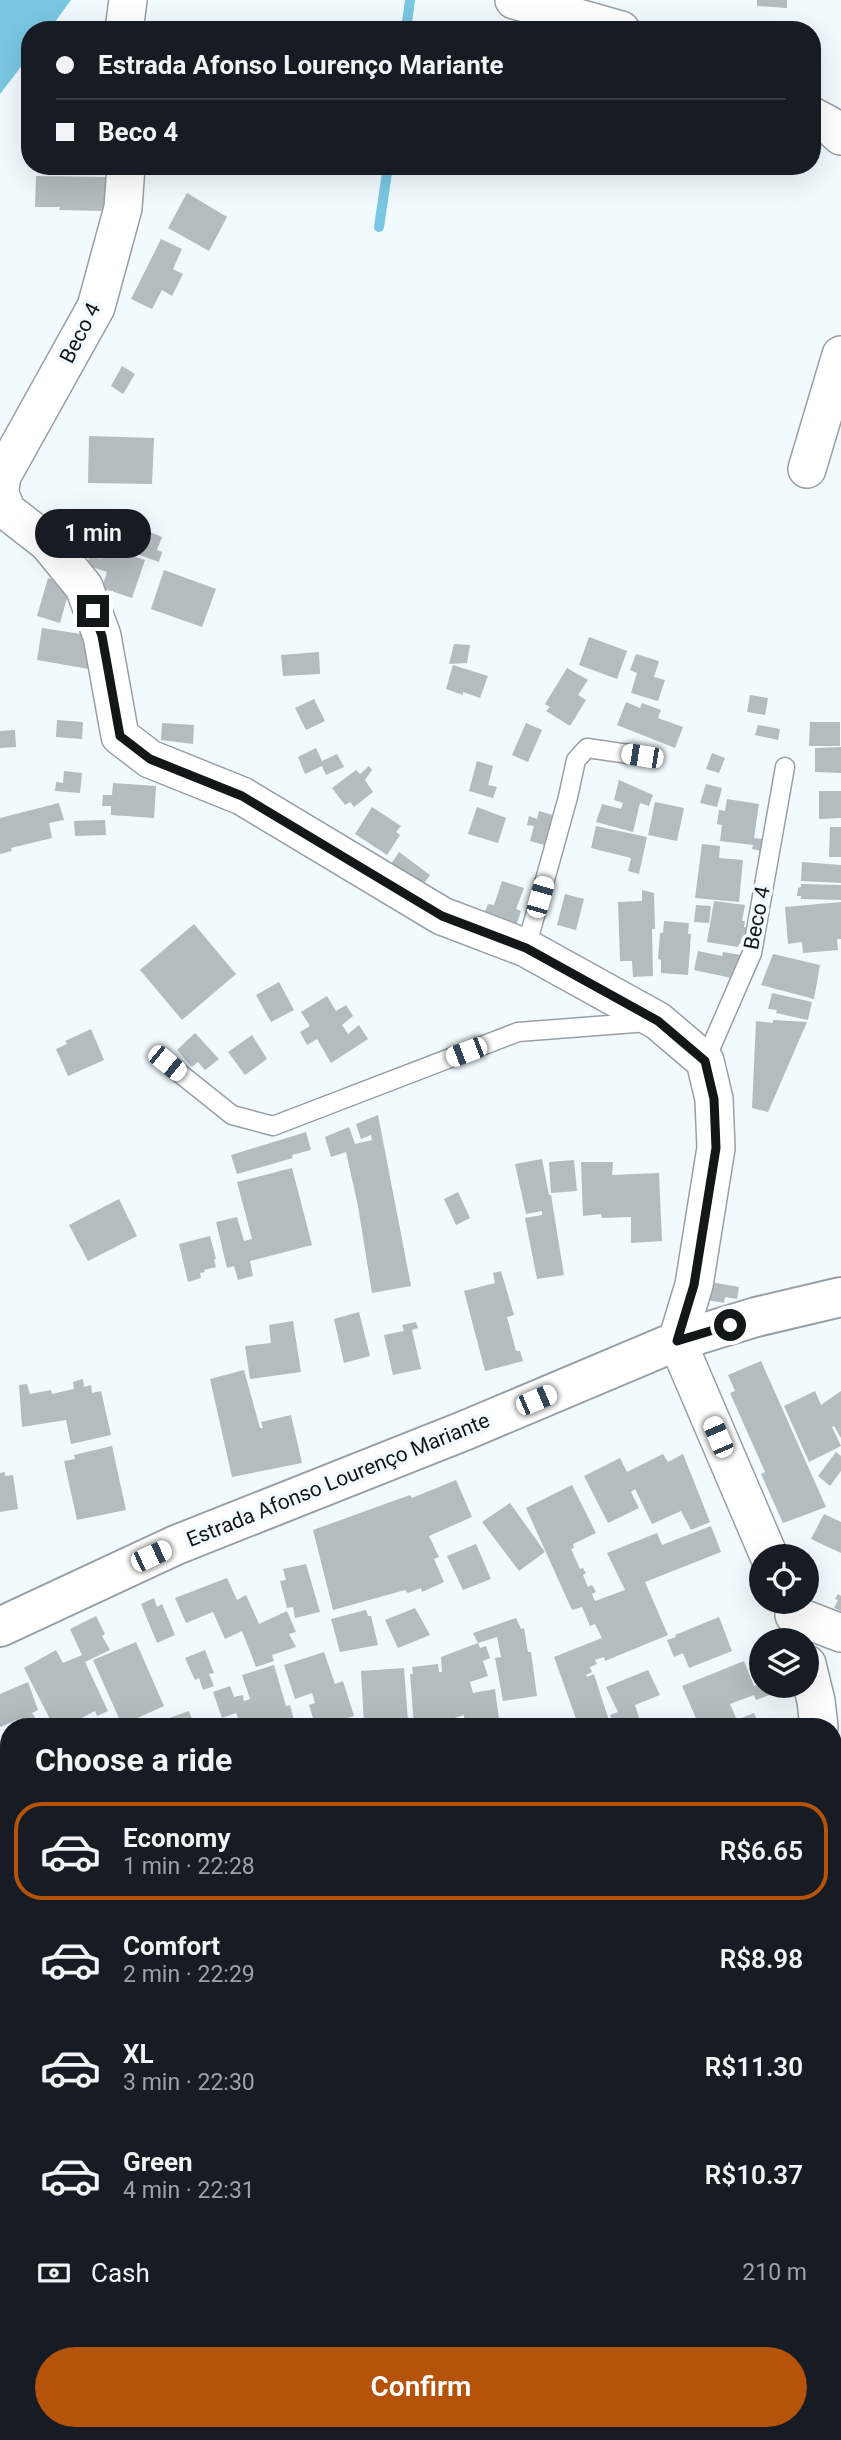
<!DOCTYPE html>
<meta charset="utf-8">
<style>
:root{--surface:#171b24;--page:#242831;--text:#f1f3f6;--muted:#9ea1a6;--line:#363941;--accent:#b45309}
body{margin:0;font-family:Roboto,sans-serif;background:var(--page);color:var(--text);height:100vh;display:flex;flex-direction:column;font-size:26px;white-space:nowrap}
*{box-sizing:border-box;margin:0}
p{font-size:23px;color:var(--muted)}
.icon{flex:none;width:38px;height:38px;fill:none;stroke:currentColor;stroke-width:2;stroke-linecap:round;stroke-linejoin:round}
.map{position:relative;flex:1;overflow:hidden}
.details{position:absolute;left:0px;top:1718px;width:842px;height:723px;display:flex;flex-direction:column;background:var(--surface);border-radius:28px 28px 0 0;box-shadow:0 7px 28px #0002}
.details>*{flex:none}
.banner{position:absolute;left:21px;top:21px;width:800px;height:154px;border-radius:28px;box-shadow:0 7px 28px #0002;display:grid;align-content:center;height:154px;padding:0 35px;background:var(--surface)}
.fabs{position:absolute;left:749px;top:1544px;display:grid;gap:14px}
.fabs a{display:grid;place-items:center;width:70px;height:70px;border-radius:50%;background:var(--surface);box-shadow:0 7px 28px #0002;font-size:35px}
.end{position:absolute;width:32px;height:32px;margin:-16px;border:9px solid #141718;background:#fff;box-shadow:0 0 0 4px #fff}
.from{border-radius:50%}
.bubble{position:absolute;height:49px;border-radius:24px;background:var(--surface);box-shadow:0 7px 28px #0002;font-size:23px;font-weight:600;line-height:49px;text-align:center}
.car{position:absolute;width:21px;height:42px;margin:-21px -10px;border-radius:9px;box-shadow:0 0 5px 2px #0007;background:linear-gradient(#fff 24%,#345 0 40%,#fff 0 76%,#345 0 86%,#fff 0)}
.banner b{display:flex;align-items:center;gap:24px;height:66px;font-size:26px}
.banner b+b{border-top:2px solid var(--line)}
.banner i{width:18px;height:18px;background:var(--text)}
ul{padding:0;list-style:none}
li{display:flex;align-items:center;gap:21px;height:98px;margin:0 14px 10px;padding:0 21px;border:4px solid transparent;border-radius:28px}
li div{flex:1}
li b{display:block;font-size:26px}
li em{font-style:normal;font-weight:600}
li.selected{border-color:var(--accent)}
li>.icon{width:63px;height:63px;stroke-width:1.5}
h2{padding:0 35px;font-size:32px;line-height:84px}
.pay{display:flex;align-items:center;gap:18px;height:77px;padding:0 35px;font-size:26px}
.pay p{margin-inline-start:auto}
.primary-button{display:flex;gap:14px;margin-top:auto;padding:14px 35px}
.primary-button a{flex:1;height:80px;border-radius:42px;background:var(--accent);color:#fff;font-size:28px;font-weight:600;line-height:80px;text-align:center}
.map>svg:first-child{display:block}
</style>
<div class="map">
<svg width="841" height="2440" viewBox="0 0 841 2440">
<rect width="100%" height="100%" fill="#f1fafe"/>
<!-- forest -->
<polygon fill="#7ac7e3" points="0,0 71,0 49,30 30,30 30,55 0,94"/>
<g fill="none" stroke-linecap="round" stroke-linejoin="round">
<!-- stream -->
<g stroke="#7ac7e3" stroke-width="10">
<polyline points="406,30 410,0"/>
<polyline points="379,227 388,166"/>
</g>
</g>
<!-- building -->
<g fill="#b3bcc0">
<polygon points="757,0 787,0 787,8 757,6"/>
<polygon points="36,176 105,177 105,179 113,180 104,211 59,210 60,207 35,207"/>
<polygon points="187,193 227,217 209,251 168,228"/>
<polygon points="161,239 182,249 173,269 183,274 172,296 162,290 152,309 131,299"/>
<polygon points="122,366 135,374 123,394 111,386"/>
<polygon points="89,436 154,438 152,484 88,483"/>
<polygon points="108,519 116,522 118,519 162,537 157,550 162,552 159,562 100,541"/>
<polygon points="106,547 145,560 132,598 102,588 107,572 86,565 90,555 101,559"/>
<polygon points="164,570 216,589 202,627 151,609"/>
<polygon points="48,578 71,584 60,623 37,616"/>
<polygon points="42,628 94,636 89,669 37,660"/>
<polygon points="589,637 627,651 617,679 579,665"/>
<polygon points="454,644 470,645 467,663 449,664"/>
<polygon points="319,652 320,674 283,676 281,655"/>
<polygon points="636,654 659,661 654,677 665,680 658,701 631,693 637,673 630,670"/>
<polygon points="453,665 488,676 480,698 463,692 463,695 446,689"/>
<polygon points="567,668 588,680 578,695 586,700 570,726 546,711 550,707 545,704"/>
<polygon points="750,695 768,698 765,715 747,712"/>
<polygon points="314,699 325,721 306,730 295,708"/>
<polygon points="626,702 640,708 642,703 661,710 658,718 683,727 675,748 617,725"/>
<polygon points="57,720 83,722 82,739 56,737"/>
<polygon points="810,722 840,722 840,746 809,746"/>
<polygon points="162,723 194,725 193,744 161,740"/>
<polygon points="526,723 542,730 528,762 512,755"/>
<polygon points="758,725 780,729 778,740 755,735"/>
<polygon points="15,730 16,747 0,748 0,731"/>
<polygon points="841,747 841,773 815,772 815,748"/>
<polygon points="316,748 322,761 337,754 344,767 326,775 322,766 305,774 298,757"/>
<polygon points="712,753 725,758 719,773 706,769"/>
<polygon points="477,761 493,766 488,785 497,787 493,798 469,791"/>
<polygon points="369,766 372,770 365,780 373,792 354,807 350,802 345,805 332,788 356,770 360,774"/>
<polygon points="64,771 82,773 80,793 55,791 56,782 63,783"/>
<polygon points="619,780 653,795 649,806 640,803 633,832 596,822 602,804 621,809 623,803 614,800"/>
<polygon points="113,783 156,786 154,818 111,815 111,806 102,806 103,795 112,795"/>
<polygon points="706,784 722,788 717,807 700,803"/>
<polygon points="819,791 841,791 841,818 819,819"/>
<polygon points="727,799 759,804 754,838 763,839 761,851 752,849 753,845 720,841 722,825 717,824 719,810 725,811"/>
<polygon points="655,802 684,808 677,841 648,835"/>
<polygon points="59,803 64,820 49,823 52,838 11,848 12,851 0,854 0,818"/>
<polygon points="372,807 401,826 396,832 400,835 387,855 355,834"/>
<polygon points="477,807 506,818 498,843 468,834"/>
<polygon points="539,811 559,817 551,847 530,841 534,826 527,825 529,816 537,819"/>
<polygon points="105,820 106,835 75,836 74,821"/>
<polygon points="596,826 647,837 639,874 628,871 631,858 591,848"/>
<polygon points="830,827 841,827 841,857 829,857"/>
<polygon points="702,844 720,846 719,858 743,860 739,902 695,898"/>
<polygon points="399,852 430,875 416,895 385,873"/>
<polygon points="802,862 841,865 841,883 801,881"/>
<polygon points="502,881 524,888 516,909 521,911 515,929 484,914 488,904 494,905"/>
<polygon points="801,884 841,885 841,900 801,899 801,896 797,896 798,888 801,887"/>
<polygon points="642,890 654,893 655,929 652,929 653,976 633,977 632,961 620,961 618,902 642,901"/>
<polygon points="565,894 584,899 576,930 557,925"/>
<polygon points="714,901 745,905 742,921 745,921 744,927 752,929 750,942 743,940 743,944 739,944 738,947 707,942"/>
<polygon points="841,902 841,939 837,939 838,950 803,953 802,942 788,944 785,907"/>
<polygon points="696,905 711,906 709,923 694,922"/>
<polygon points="664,921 689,923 688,934 691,934 688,975 661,973 661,960 658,959 660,933 663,933"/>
<polygon points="194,924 236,974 182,1020 140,970"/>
<polygon points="698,951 722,956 723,952 741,955 736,979 694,970"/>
<polygon points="773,954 820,965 814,999 761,985"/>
<polygon points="279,982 294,1010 271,1022 256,995"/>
<polygon points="772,993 812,1002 808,1020 776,1013 777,1010 768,1009"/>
<polygon points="327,996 336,1011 346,1005 353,1016 342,1025 348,1034 359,1025 368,1039 331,1063 317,1039 307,1045 300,1032 310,1026 301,1012"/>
<polygon points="773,1020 807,1022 768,1112 752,1108 756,1021 773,1023"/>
<polygon points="91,1029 104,1060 68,1076 56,1049 67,1044 65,1041"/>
<polygon points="195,1033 219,1059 205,1070 198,1062 192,1067 177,1050"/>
<polygon points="252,1035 267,1059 245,1075 228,1052"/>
<polygon points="378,1115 411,1286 372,1293 358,1206 346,1152 331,1157 325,1137 349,1127 355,1144 372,1140 371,1135 361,1139 356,1124"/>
<polygon points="306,1132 311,1150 292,1155 293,1158 237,1174 231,1155"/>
<polygon points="542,1159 549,1195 551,1195 564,1275 537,1279 525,1218 542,1215 542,1211 526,1214 515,1164"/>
<polygon points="574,1160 577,1191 551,1193 549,1162"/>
<polygon points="581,1162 613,1162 612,1175 659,1173 662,1241 631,1243 631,1217 602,1218 601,1214 583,1216"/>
<polygon points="292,1168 312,1245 250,1261 253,1276 238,1280 234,1266 227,1268 216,1222 237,1217 244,1241 252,1239 237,1182"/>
<polygon points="458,1192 470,1218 456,1225 444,1199"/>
<polygon points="119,1199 137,1236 88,1261 69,1225"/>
<polygon points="210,1236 216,1259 214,1260 216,1267 204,1270 205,1272 200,1273 201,1278 188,1282 179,1244"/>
<polygon points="501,1271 514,1315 507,1317 516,1351 520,1351 523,1361 485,1371 464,1291 495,1283 493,1273"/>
<polygon points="710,1282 739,1287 737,1299 725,1297 724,1303 707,1300"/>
<polygon points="359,1312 370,1356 344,1363 334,1319"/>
<polygon points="293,1321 301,1372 250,1379 245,1346 271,1343 269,1325"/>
<polygon points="416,1322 418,1328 412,1330 421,1369 393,1375 384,1335 404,1331 402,1325"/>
<polygon points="761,1361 826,1507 783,1523 761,1474 765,1472 730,1393 735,1391 728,1375"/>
<polygon points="244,1370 260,1428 263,1428 261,1422 291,1415 302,1463 232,1477 210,1379"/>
<polygon points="83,1379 84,1387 91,1385 92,1393 101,1391 111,1435 71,1444 66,1420 22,1427 19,1385 27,1384 30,1394 51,1390 52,1394 74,1389 73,1382"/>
<polygon points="815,1391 821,1405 841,1391 841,1438 834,1426 832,1427 841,1446 809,1462 784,1406"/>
<polygon points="112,1446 126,1510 77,1520 64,1461 75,1459 74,1455"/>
<polygon points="836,1452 841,1456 841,1471 830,1486 818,1476"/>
<polygon points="663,1454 668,1462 683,1454 710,1522 691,1530 681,1511 652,1524 635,1489 631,1492 639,1508 608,1523 584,1476 620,1458 627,1472"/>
<polygon points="5,1472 5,1476 13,1475 18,1509 0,1512 0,1473"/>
<polygon points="456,1480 472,1517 429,1536 439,1557 434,1559 444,1582 422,1592 421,1588 408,1593 405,1590 333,1610 313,1530 410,1495 412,1498"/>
<polygon points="572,1485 596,1533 573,1544 574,1548 571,1549 580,1569 583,1568 586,1573 583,1575 588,1587 592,1585 596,1592 592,1594 595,1601 625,1590 607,1553 657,1533 662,1545 711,1526 721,1552 645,1582 668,1635 605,1661 604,1657 595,1660 597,1664 590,1667 592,1672 586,1675 587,1677 594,1674 611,1727 579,1727 554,1657 602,1638 595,1624 590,1626 582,1607 572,1610 526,1508"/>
<polygon points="510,1503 545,1552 519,1571 482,1522"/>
<polygon points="824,1514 841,1522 841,1553 811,1539"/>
<polygon points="476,1544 491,1579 463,1590 447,1556"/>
<polygon points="306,1564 320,1612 295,1618 293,1607 287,1608 280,1581 286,1580 283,1569"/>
<polygon points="227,1578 237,1600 246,1595 259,1624 287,1611 296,1632 289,1634 296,1647 272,1655 274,1661 256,1667 242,1631 225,1639 213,1612 186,1623 175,1598"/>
<polygon points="838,1594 841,1596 841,1611 834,1608 838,1600 835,1599"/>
<polygon points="154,1598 157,1607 162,1604 175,1635 157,1643 141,1604"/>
<polygon points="415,1608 430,1635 398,1648 385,1620"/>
<polygon points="366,1610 368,1616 371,1616 378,1645 340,1652 331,1619"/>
<polygon points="96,1616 105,1634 102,1636 110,1650 85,1662 108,1711 97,1716 95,1711 64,1727 54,1727 24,1668 56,1650 63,1663 82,1655 70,1629"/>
<polygon points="719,1617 732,1651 689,1668 683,1653 674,1657 667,1640 676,1637 675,1635"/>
<polygon points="516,1618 521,1629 524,1628 528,1652 531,1652 537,1696 503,1701 495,1658 501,1657 497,1637 478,1643 473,1633"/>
<polygon points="136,1642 164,1706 122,1725 93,1660"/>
<polygon points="478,1643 480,1648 486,1646 490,1658 483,1661 488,1676 470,1682 473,1693 495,1689 500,1727 465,1727 464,1715 448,1720 448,1724 414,1726 410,1674 413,1674 412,1667 438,1664 439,1672 442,1672 441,1657"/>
<polygon points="205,1650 214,1673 209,1674 214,1686 203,1690 199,1678 195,1680 185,1658"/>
<polygon points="324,1652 335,1684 343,1681 354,1716 343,1719 344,1727 296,1727 295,1724 314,1721 309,1705 315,1703 312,1693 295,1699 284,1665"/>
<polygon points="744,1661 754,1686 761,1683 761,1685 772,1685 775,1693 756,1700 754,1695 730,1704 737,1720 754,1713 760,1727 709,1727 705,1718 702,1720 705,1727 687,1727 698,1723 682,1686"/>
<polygon points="274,1665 286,1706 290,1705 295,1724 286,1727 242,1727 236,1713 222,1718 213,1692 230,1686 234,1697 243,1695 244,1701 250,1699 242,1675"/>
<polygon points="404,1668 408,1721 364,1725 361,1671"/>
<polygon points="648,1670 660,1695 635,1705 642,1727 614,1727 610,1715 618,1712 606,1687"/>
<polygon points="28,1682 38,1710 32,1713 36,1719 20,1727 17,1720 0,1727 0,1694"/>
<polygon points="189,1711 195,1727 144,1727"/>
<polygon points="9,1817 9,1836 1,1821"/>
<polygon points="833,2012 841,2015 841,2054 837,2063 833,2061"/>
<polygon points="0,2060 9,2061 9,2159 0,2156"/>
<polygon points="841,2071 841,2121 833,2119 833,2090"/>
<polygon points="833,2198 841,2201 841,2210 834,2235"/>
<polygon points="0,2206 9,2213 9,2233 0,2242"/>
<polygon points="9,2237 9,2309 6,2311 0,2304 0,2246"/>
<polygon points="840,2246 841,2246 841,2263 836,2261"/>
<polygon points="9,2356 9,2378 7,2379 0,2359"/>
<polygon points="86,2432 91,2433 148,2432 136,2440 71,2440"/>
<polygon points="171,2432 237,2432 243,2440 162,2440"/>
<polygon points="310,2432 326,2432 318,2440"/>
<polygon points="352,2432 413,2432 407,2440 350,2440 354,2434"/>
<polygon points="559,2432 608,2432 606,2440 571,2440"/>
<polygon points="625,2432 718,2432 721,2434 719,2440 622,2440"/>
<polygon points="734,2432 753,2440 731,2440"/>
<polygon points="782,2432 825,2432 822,2440 779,2440"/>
</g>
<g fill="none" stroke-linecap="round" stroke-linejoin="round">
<defs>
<g id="lane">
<polyline points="526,948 568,797 576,760 587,748 642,756"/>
<polyline points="705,1061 752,953 785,767"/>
<polyline points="167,1063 232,1115 273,1126 518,1032 648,1022"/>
</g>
<g id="street">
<polyline points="514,0 621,30"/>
<polyline points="124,30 128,0"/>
<polyline points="812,116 829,125 841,136"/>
<polyline points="807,469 841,355"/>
<polyline points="0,488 2,476 96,307 123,208 126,166"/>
<polyline points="0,494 7,511 48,543 84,587 102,636 120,736 150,759 242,796 442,916 526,948 658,1021 705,1061 714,1099 716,1148 694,1285 677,1341 769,1556"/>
<polyline points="794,1615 841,1633"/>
<polyline points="807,1664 816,1701 819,1727"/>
<polyline points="0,1936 9,1933"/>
<polyline points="833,1967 841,1969"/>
<polyline points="0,1995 9,1999"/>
<polyline points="0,2174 9,2178"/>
<polyline points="833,2328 841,2331"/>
<polyline points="287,2432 293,2440"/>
<polyline points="535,2432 545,2440"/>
</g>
<polyline id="secondary" points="0,1627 176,1545 466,1430 677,1341 756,1317 841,1297"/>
</defs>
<!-- lane casing -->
<use href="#lane" stroke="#97a0a4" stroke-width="21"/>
<!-- street casing -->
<use href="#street" stroke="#97a0a4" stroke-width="40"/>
<!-- secondary casing -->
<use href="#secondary" stroke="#97a0a4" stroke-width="42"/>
<!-- lane -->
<use href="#lane" stroke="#fff" stroke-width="18"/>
<!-- street -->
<use href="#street" stroke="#fff" stroke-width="37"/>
<!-- secondary -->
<use href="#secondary" stroke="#fff" stroke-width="38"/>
</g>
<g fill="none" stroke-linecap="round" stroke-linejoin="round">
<!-- route -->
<polyline stroke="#141718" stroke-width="9" points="93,611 102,636 120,736 150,759 242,796 442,916 526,948 658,1021 705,1061 714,1099 716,1148 694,1285 677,1341 730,1325"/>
</g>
<g text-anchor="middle" stroke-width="7" stroke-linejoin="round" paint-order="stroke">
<!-- street labels -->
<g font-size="21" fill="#141718" stroke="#f1fafe">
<text transform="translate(80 333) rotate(-63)" y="7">Beco 4</text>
<text transform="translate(757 918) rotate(-79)" y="7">Beco 4</text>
<text transform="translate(338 1480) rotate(-22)" y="7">Estrada Afonso Lourenço Mariante</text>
</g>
</g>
</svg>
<div class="fabs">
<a><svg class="icon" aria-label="locate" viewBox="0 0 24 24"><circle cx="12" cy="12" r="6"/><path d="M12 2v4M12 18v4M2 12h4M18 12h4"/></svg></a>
<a><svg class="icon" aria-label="layers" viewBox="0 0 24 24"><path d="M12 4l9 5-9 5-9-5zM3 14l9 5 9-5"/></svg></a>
</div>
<i class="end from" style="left:730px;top:1325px"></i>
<i class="end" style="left:93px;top:611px"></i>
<div class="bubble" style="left:35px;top:509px;width:116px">1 min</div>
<i class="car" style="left:642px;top:756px;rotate:279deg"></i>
<i class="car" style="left:540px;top:897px;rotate:16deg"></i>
<i class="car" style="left:466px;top:1052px;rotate:249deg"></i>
<i class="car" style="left:167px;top:1063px;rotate:129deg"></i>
<i class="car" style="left:536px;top:1400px;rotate:67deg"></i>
<i class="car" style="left:718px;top:1437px;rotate:337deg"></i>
<i class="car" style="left:151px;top:1556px;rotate:65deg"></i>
<div class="banner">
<b><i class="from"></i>Estrada Afonso Lourenço Mariante</b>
<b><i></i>Beco 4</b>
</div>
<section class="details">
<h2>Choose a ride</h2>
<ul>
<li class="selected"><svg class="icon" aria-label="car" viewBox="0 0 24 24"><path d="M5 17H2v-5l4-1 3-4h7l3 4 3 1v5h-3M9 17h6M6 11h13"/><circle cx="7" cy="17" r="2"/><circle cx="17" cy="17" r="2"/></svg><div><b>Economy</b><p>1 min · 22:28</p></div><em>R$6.65</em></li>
<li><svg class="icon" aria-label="car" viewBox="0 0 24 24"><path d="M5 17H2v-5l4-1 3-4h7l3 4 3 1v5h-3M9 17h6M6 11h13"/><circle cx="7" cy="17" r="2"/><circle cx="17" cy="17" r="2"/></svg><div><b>Comfort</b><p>2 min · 22:29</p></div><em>R$8.98</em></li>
<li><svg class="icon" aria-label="car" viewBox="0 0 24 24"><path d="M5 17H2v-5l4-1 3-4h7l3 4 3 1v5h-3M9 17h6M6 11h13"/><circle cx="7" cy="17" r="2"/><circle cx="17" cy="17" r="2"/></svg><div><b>XL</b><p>3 min · 22:30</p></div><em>R$11.30</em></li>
<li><svg class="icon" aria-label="car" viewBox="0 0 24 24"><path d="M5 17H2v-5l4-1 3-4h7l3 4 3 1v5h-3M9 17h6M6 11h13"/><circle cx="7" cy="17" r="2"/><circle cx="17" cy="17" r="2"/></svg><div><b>Green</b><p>4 min · 22:31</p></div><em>R$10.37</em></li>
</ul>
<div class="pay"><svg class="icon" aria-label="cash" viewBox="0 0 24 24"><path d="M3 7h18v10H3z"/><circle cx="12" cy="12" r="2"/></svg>Cash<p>210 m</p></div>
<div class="primary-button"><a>Confirm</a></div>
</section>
</div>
